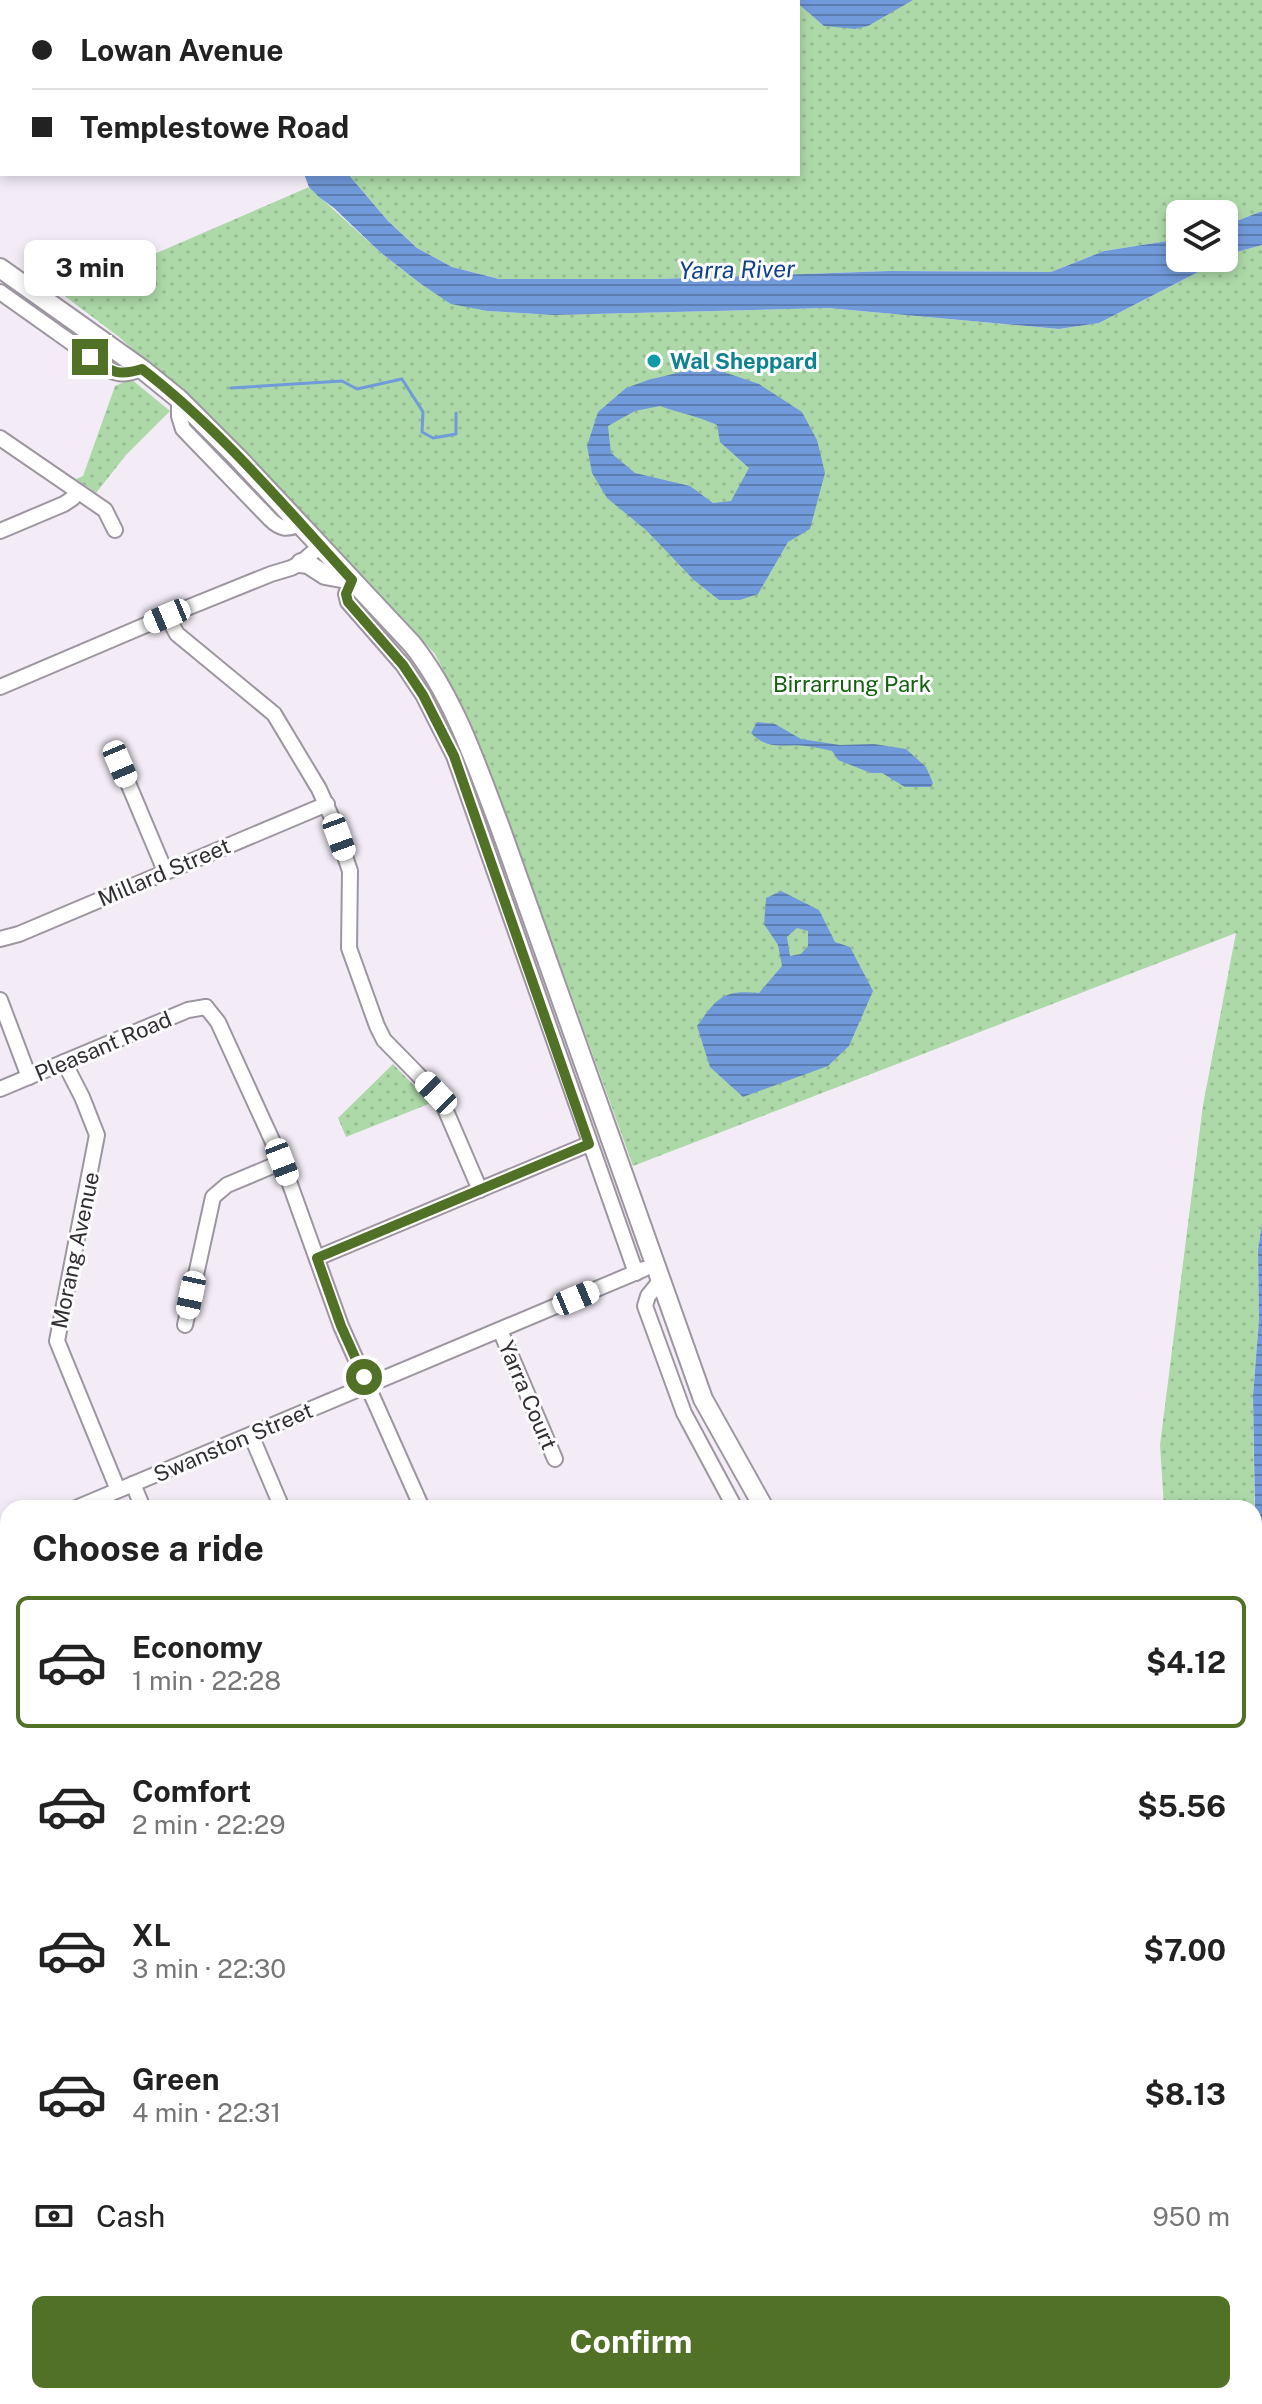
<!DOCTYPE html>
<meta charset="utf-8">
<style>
:root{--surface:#fff;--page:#f2f2f2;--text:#222;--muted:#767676;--line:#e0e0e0;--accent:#517127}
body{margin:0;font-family:"Public Sans",sans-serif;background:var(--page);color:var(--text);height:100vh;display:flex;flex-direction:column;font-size:30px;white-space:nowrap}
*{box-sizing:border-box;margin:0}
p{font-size:26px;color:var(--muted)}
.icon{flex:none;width:44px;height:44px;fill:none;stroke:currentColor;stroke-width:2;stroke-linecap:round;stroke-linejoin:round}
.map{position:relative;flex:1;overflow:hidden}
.panel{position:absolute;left:0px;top:1500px;width:1262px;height:904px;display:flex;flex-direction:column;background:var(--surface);border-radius:24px 24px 0 0;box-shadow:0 4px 12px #0003}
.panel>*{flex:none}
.banner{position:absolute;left:0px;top:0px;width:800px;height:176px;box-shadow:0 4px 12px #0003;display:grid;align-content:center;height:176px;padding:0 32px;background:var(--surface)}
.fabs{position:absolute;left:1166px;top:200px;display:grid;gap:16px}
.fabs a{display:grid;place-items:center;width:72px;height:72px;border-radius:12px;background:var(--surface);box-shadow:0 4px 12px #0003;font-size:40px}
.end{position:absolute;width:36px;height:36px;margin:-18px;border:10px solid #517127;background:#fff;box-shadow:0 0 0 4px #fff}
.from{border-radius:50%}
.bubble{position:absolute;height:56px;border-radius:12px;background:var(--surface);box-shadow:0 4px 12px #0003;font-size:26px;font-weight:700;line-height:56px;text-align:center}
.car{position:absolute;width:24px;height:48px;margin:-24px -12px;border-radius:10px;box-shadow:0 0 6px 2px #0007;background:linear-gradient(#fff 24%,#345 0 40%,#fff 0 76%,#345 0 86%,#fff 0)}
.banner b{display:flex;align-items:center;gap:28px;height:76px;font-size:30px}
.banner b+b{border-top:2px solid var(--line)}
.banner i{width:20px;height:20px;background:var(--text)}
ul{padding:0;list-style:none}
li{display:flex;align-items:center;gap:24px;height:132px;margin:0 16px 12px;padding:0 16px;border:4px solid transparent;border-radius:12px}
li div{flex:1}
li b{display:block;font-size:30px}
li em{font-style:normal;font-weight:700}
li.selected{border-color:var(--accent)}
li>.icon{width:72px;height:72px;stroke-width:1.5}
h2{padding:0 32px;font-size:36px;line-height:96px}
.pay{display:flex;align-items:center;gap:20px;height:88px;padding:0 32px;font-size:30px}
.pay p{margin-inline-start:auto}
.action{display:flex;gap:16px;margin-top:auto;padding:16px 32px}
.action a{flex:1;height:92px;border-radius:12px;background:var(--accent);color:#fff;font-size:32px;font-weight:700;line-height:92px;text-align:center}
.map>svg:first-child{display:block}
</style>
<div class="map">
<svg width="1262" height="2404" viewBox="0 0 1262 2404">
<defs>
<pattern id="park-dots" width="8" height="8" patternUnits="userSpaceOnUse" patternTransform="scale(2)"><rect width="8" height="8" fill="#add9a8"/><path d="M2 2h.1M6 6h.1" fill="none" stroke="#95bb91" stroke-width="1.8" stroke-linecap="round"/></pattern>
<pattern id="water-rules" width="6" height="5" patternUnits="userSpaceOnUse" patternTransform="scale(2)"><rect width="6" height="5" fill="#719ada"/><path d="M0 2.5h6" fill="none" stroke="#5d7eb1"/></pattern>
</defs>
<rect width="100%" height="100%" fill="#f3ecf7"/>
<!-- park -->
<g fill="url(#park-dots)">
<polygon points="316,0 1262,0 1262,211 1224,226 1224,214 1180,214 1180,239 1104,251 1051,272 889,271 659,279 499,279 452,267 417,248 388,221 348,174 798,174 798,2 315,2"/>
<polygon points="309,187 380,252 421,284 451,303 487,311 554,315 828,308 1059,329 1099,323 1237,252 1262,245 1262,1223 1258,1250 1259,1319 1253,1396 1255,1550 1254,1508 1164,1508 1160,1445 1203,1105 1236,933 633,1166 513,834 458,699 435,654 264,473 187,398 119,337 62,294"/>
<polygon points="131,379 170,411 126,455 96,493 76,479 83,476 115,386"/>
<polygon points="393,1064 431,1103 346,1137 338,1118"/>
<polygon points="1059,2396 1249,2396 1249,2404 1040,2404"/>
</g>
<!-- water -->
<g fill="url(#water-rules)" fill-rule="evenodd">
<polygon points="794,0 913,0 868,26 855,29 824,26"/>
<polygon points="304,174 348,174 388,221 417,248 452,267 499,279 659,279 889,271 1051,272 1104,251 1180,239 1180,258 1224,258 1224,226 1262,211 1262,245 1237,252 1099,323 1059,329 828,308 554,315 487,311 451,304 421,284 380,252 334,208 319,197 309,187"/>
<path d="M706 366 759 384 802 412 817 440 825 473 810 529 788 542 758 594 740 600H719L694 580 646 530 607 498 592 473 587 446 598 412 626 388 648 380ZM660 406C679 413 698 416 717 425L720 442 749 468 731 501 713 503 690 486 635 473 611 453 608 426 635 411Z"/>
<path d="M757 722 775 724 801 739 840 745 874 744 906 749 926 767 933 783 931 787H905L882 773H871L838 760 832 751C824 749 815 747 806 746 784 743 769 752 751 733Z"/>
<path d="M781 891 819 910 835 942 850 947 873 991 849 1046 828 1066 743 1097 710 1067 697 1026C718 997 723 990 759 993L782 966 778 945 764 924 766 898ZM797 928 808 931V946L801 954 790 956 787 937Z"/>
<polygon points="1262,1223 1262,1776 1259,1752 1253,1396 1259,1319 1258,1250"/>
</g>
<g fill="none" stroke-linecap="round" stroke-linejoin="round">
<!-- stream -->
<polyline stroke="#719ada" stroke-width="3" points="231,388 342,381 357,389 402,379 423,412 422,432 433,438 456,434 456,413"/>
<defs>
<g id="minor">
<path d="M0 292 110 370C121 376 130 373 142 369"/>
<path d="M179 399V416L183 429 270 519C280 529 287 530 300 524"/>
<polyline points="0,438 105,510 115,530"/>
<polyline points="0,531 64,504 73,498 75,490"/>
<polyline points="352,580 346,594 348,602 403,665 423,695 454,756 636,1273"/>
<polyline points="167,616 177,634 274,714 319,789 332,818 350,871 349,948 377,1026 384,1040 440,1097 480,1190"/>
<polyline points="0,687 167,616 271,574 291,568 301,563 320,546"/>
<polyline points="120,764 165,871"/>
<polyline points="0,939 19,934 327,804"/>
<polyline points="0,1000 29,1077"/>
<polyline points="206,1007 218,1022 282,1162 341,1326 422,1508"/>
<polyline points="64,1062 82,1097 97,1135 57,1341 118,1490"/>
<polyline points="0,1089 188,1010 206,1007"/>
<polyline points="317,1258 589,1144"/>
<polyline points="661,1280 648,1296 645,1306 684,1413 735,1508"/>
<polyline points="185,1325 213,1197 227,1185 282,1162"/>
<polyline points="500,1330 555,1459"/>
<polyline points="251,1435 282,1508"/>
<polyline points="133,1484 143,1508"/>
<polyline points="76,1508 644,1269"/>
<polyline points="0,1540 8,1537"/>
<polyline points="0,1567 8,1586"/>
<polyline points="0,1819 8,1816"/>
<polyline points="0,1968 8,1988"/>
<polyline points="0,2138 8,2134"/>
<polyline points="0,2302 8,2298"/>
<polyline points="291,2396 295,2404"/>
<polyline points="585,2396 589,2404"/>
<polyline points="745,2396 748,2404"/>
<polyline points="906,2396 910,2404"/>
<polyline points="129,2404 148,2396"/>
<polyline points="320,2404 338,2396"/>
<polyline points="1028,2404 1046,2396"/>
</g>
<g id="major">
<path d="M0 268 142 369 179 399 238 458 412 644C454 697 476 764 500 827L703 1399 764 1508"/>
<polyline points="301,563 308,564 325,575 352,580"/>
<polyline points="1254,2154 1261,2217 1259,2404"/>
</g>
</defs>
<!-- minor casing -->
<use href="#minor" stroke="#9d96a0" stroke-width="18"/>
<!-- major casing -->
<use href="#major" stroke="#9d96a0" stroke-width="22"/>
<!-- minor -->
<use href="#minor" stroke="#fff" stroke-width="14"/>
<!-- major -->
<use href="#major" stroke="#fff" stroke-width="18"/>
</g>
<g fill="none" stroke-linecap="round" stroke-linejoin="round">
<!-- route -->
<path stroke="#517127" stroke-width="10" d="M90 357C111 371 116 377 142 369 220 429 285 507 352 580L346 594 348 602 403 665 423 695 454 756 589 1144 317 1258 341 1326 364 1377"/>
</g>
<!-- markers -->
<circle fill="#0f9aa8" stroke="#fdfcfe" stroke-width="3" cx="654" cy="361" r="8"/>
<g text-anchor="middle" stroke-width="6" stroke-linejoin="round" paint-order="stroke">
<!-- culture labels -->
<g font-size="22" font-weight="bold" fill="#0d838f" stroke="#fdfcfe" text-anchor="start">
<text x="670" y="369">Wal Sheppard</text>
</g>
<!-- park labels -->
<g font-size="22" fill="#12610d" stroke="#fdfcfe">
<text x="852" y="692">Birrarrung Park</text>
</g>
<!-- street labels -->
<g font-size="22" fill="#312e32" stroke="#fdfcfe">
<text transform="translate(164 872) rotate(-23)" y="8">Millard Street</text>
<text transform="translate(103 1046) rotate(-23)" y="8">Pleasant Road</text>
<text transform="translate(75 1250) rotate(-78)" y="8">Morang Avenue</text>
<text transform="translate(528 1395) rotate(67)" y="8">Yarra Court</text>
<text transform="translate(233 1442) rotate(-23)" y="8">Swanston Street</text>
</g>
<!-- water labels -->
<g font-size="24" font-style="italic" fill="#0f418b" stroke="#fdfcfe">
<text transform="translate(737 270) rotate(-1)" y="8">Yarra River</text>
</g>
</g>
</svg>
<div class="fabs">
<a><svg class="icon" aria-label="layers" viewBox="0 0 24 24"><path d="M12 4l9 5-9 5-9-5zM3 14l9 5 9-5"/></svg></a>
</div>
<i class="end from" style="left:364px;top:1377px"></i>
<i class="end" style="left:90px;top:357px"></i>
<div class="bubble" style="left:24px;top:240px;width:132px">3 min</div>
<i class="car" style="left:167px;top:616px;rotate:247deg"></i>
<i class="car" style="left:120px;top:764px;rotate:157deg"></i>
<i class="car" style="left:339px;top:837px;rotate:160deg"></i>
<i class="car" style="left:436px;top:1093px;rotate:316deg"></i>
<i class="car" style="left:282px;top:1162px;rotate:159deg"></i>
<i class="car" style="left:191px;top:1295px;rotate:192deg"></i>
<i class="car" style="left:576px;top:1298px;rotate:67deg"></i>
<div class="banner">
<b><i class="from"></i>Lowan Avenue</b>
<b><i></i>Templestowe Road</b>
</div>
<section class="panel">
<h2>Choose a ride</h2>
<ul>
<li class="selected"><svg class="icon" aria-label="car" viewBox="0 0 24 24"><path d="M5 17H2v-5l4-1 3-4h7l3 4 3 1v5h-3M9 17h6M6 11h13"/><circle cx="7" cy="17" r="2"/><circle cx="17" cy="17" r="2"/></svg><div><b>Economy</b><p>1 min · 22:28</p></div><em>$4.12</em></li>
<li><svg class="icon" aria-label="car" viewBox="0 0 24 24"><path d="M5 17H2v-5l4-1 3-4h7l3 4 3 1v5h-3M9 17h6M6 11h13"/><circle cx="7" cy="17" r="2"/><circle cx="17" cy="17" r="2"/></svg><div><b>Comfort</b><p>2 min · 22:29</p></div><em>$5.56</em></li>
<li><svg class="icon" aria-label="car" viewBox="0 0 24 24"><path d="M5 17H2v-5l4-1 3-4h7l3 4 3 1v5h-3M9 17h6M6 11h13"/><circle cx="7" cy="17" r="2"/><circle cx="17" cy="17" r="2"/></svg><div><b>XL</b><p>3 min · 22:30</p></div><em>$7.00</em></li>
<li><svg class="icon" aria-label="car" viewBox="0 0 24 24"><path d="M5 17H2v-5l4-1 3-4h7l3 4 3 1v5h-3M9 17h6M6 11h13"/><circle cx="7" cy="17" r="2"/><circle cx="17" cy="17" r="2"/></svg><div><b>Green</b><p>4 min · 22:31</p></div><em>$8.13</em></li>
</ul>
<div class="pay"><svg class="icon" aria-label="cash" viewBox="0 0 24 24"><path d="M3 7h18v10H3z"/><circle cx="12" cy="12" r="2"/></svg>Cash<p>950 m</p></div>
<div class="action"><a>Confirm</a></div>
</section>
</div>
